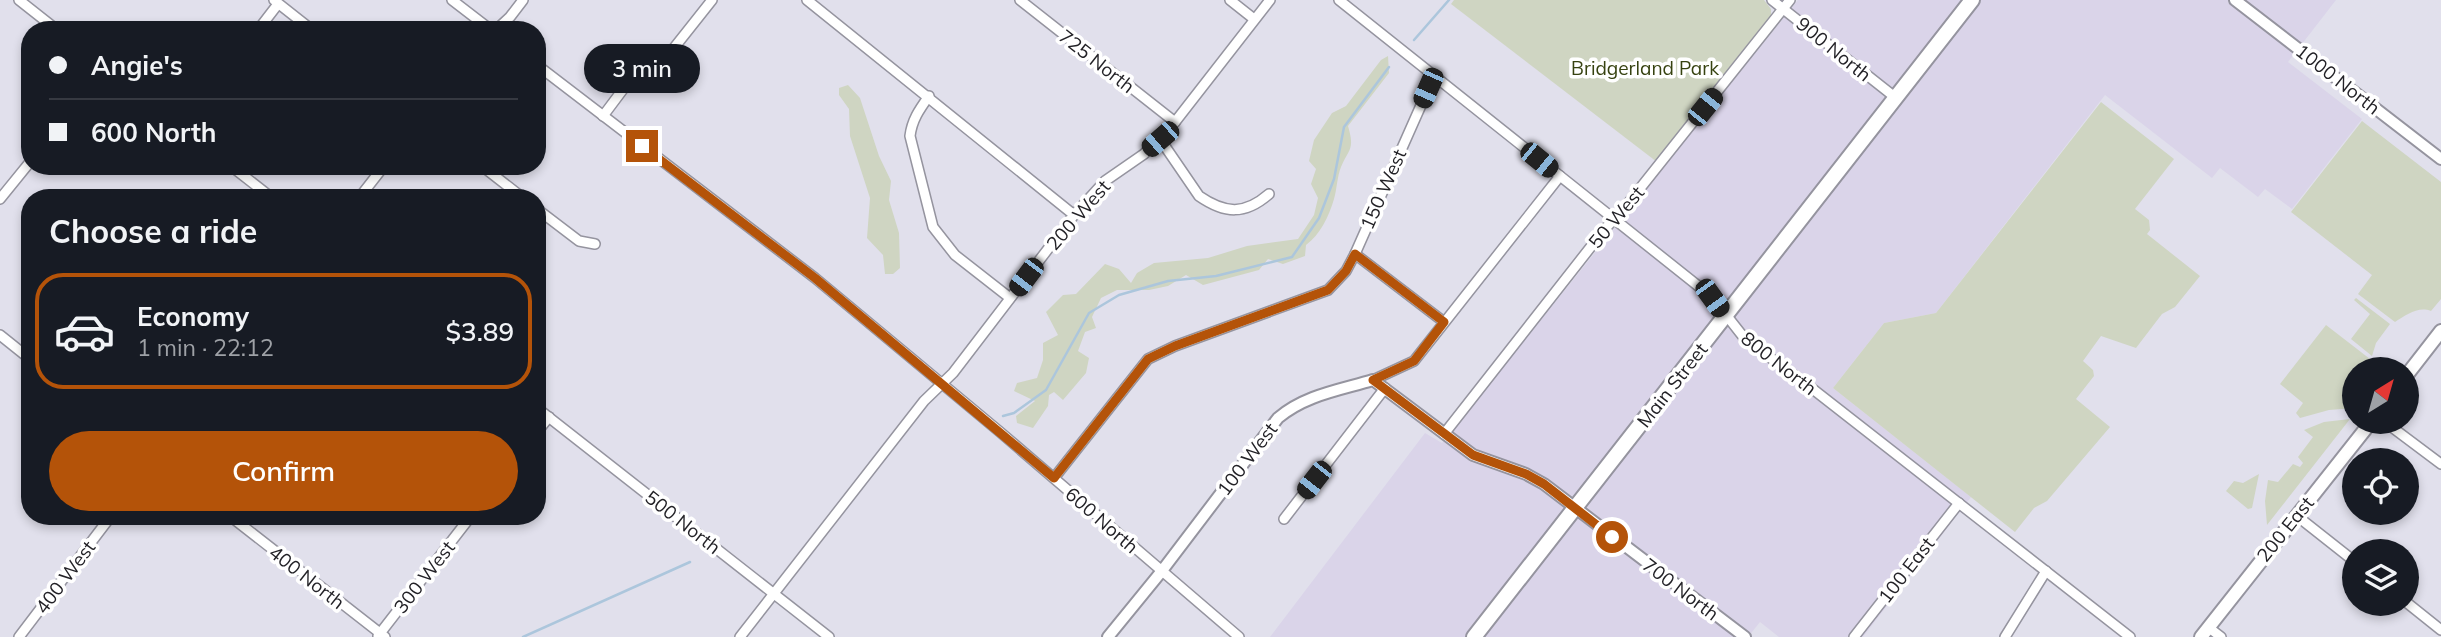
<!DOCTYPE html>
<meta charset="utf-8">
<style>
:root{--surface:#171b24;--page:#242831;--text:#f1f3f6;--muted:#9ea1a6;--line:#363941;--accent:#b45309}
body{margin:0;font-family:Mulish,sans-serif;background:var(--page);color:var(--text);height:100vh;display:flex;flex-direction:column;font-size:26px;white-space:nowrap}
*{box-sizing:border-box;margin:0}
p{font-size:23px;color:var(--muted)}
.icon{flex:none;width:38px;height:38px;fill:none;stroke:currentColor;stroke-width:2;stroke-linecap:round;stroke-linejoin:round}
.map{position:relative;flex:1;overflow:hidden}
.details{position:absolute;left:21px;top:189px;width:525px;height:336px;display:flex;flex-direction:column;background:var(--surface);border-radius:28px;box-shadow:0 4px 10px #0003}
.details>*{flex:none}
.top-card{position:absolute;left:21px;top:21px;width:525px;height:154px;border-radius:28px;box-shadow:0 4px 10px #0003;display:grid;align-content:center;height:154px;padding:0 28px;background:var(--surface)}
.needle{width:46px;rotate:37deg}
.tools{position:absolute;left:2342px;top:357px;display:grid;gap:14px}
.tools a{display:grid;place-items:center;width:77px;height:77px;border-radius:50%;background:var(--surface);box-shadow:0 4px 10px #0003;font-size:35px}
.end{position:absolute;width:32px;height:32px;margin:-16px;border:9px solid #b45309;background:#fff;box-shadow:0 0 0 4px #fff}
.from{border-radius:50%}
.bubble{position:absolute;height:49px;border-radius:24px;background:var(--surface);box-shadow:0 4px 10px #0003;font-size:23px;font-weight:600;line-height:49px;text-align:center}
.car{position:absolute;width:21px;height:42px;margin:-21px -10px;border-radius:9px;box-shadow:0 0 5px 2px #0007;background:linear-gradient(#222 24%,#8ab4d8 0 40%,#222 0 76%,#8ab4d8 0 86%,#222 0)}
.top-card b{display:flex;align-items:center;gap:24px;height:66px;font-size:26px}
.top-card b+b{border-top:2px solid var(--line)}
.top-card i{width:18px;height:18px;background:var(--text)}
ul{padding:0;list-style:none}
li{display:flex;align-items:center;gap:21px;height:116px;margin:0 14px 10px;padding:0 14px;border:4px solid transparent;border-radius:28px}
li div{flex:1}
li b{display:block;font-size:26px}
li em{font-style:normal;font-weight:600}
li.current{border-color:var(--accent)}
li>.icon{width:63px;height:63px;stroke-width:1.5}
h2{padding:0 28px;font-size:32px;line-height:84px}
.action{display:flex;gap:14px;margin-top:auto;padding:14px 28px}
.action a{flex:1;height:80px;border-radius:42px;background:var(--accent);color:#fff;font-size:28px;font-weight:600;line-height:80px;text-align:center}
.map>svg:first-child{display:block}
</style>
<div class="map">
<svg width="2441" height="637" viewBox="0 0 2441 637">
<rect width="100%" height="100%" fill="#e1e0ec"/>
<!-- commercial -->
<polygon fill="#dad4e9" points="1798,0 2336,0 2288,62 2362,119 2292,209 2265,189 2258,197 2220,168 2212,178 2105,95 1936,313 1884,323 1833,388 1971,497 1863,637 1779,637 1760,622 1748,637 1270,637 1425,433 1442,443"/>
<!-- green -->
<g fill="#cfd5c2">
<polygon points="1454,0 1764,0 1771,9 1771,16 1657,162 1451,4"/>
<path d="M1388 56 1389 73 1348 126C1355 150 1349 148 1341 167 1337 177 1337 189 1334 199 1329 216 1320 235 1306 245L1305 256 1283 264 1268 259 1259 270 1203 285 1186 275 1168 286 1149 290H1117L1101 298 1092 317 1096 328 1085 332 1078 351 1089 358 1086 373 1063 400 1054 392 1049 395 1048 406 1033 428 1017 423 1016 416 1035 401 1014 391 1017 383 1037 378 1043 360V343L1058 335 1046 312 1063 295 1076 294 1105 264 1119 269 1131 283 1137 273 1154 263 1208 258 1247 246 1298 239 1314 215 1318 198 1311 184 1316 169 1309 161 1314 140 1332 113 1346 106 1381 60Z"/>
<polygon points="848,85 860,98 879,156 891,181 889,200 899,233 900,268 893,274 885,274 883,255 867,238 870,198 850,136 849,109 839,95 839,88"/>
<polygon points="2101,102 2174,159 2135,209 2149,220 2150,230 2147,234 2200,276 2175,307 2162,314 2136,348 2101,336 2083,361 2093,370 2094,376 2076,399 2110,427 2047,501 2034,508 2015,532 1833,388 1884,323 1936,313"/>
<path d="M2362 121 2441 182V299L2431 311C2418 306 2406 315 2395 322L2358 294 2372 275 2291 212Z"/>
<polygon points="2356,298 2390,324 2376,343 2372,356 2351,339 2370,314 2354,300"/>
<polygon points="2326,325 2370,359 2369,369 2354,369 2354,408 2329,410 2300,418 2296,413 2303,403 2280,384"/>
<polygon points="2350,419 2267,525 2265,501 2268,480 2278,482 2293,464 2300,467 2303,463 2298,457 2313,437 2304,430 2324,422"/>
<polygon points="2259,474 2252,508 2248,509 2226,491 2234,481 2243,483"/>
</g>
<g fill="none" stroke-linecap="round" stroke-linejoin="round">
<!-- stream -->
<g stroke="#acc6dc" stroke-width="2.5">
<polyline points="1414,40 1449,0"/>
<polyline points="1003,416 1014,413 1046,390 1089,313 1119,295 1168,281 1216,276 1292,257 1319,218 1334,179 1344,127 1389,67"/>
<polyline points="523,637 690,562"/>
</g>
<defs>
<g id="minor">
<polyline points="19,0 57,30"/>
<polyline points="274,0 312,30"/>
<polyline points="452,0 491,30"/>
<polyline points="807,0 1074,215"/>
<polyline points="1020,0 1175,122"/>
<polyline points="1230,0 1254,19"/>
<polyline points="1339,0 1712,297 1745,339 1814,390 2130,637"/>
<polyline points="1772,0 1896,98"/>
<polyline points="258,30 278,4"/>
<polyline points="496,30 510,17 523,0"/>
<polyline points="537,65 815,278 1000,432 1239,637"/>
<path d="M929 96C919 110 912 120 910 136L933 227 955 255 1010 298"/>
<polyline points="603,116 645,60 666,58 712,0"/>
<path d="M1160 139 1199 196C1225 214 1245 215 1269 194"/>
<polyline points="231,166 272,198"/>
<polyline points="482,166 523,198"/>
<polyline points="359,198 384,166"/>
<polyline points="0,199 30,162"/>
<polyline points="537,209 579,241 595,244"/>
<polyline points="1355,254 1444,322"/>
<polyline points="0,335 30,359"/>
<polyline points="1373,380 1414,361 1560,176"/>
<polyline points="537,408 829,637"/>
<polyline points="2385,422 2441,464"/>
<polyline points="537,432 549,417"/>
<polyline points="1444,434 1604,230 1626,206 1790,0"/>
<polyline points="1054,478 1148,359 1175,346 1328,290 1346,271 1355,254 1434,76"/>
<polyline points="230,516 385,637"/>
<polyline points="2297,516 2354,561"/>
<polyline points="1284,519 1385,388"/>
<polyline points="2406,602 2441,630"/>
<polyline points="2208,627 2221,637"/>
<polyline points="378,636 471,516"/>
<polyline points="19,637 111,516"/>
<polyline points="740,637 924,401 953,373 1074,215 1105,181 1144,154 1175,122 1270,0"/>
<polyline points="1854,637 1959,503"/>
<polyline points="2005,637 2046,571"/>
</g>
<g id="tertiary">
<polyline points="2235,0 2441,159"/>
<path d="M1108 637 1161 572 1278 418C1305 395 1340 390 1373 380L1473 455 1526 474 1544 484 1745 637"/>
</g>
<g id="secondary">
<polyline points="2406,376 2441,331"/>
<polyline points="2201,637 2371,422"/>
</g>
<polyline id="primary" points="1474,637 1972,0"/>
</defs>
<!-- minor casing -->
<use href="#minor" stroke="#95949f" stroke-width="12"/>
<!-- tertiary casing -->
<use href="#tertiary" stroke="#95949f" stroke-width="14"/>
<!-- secondary casing -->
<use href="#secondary" stroke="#95949f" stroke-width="16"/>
<!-- primary casing -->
<use href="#primary" stroke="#95949f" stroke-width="18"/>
<!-- minor -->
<use href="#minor" stroke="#fff" stroke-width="9"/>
<!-- tertiary -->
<use href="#tertiary" stroke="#fff" stroke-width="10"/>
<!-- secondary -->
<use href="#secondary" stroke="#fff" stroke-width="12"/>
<!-- primary -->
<use href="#primary" stroke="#fff" stroke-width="14"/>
</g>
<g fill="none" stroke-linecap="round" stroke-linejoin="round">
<!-- route -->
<polyline stroke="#b45309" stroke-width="9" points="642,146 815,278 1054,478 1148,359 1175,346 1328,290 1346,271 1355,254 1444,322 1414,361 1373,380 1473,455 1526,474 1544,484 1612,537"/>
</g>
<g text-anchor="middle" stroke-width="7" stroke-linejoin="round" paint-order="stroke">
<!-- street labels -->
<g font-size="19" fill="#232227" stroke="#fff">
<text transform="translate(1834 49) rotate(39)" y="7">900 North</text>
<text transform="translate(1097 61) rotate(38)" y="7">725 North</text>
<text transform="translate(2338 79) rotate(38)" y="7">1000 North</text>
<text transform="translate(1383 189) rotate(-66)" y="7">150 West</text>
<text transform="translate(1078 215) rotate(-49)" y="7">200 West</text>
<text transform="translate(1616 217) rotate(-50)" y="7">50 West</text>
<text transform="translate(1779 363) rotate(38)" y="7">800 North</text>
<text transform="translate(1672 385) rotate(-52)" y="7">Main Street</text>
<text transform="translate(1247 459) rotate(-53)" y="7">100 West</text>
<text transform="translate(1102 520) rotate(41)" y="7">600 North</text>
<text transform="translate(683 522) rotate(38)" y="7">500 North</text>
<text transform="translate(2285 529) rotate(-51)" y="7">200 East</text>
<text transform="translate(1906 570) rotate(-52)" y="7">100 East</text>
<text transform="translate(65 577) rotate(-53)" y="7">400 West</text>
<text transform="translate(307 577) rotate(38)" y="7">400 North</text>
<text transform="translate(424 577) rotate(-52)" y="7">300 West</text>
<text transform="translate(1681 589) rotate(37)" y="7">700 North</text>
</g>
<!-- park labels -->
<g font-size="19" fill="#364210" stroke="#fff">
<text x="1645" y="75">Bridgerland Park</text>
</g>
</g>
</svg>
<div class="tools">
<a><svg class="needle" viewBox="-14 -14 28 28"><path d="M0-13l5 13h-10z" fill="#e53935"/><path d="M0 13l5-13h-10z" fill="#9ea1a6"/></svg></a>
<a><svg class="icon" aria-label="locate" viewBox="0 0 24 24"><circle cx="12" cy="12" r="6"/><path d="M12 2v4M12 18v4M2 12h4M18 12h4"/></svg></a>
<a><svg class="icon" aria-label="layers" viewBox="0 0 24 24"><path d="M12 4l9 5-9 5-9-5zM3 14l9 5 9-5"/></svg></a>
</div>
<i class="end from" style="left:1612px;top:537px"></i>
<i class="end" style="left:642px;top:146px"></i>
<div class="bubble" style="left:584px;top:44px;width:116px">3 min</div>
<i class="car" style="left:1428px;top:88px;rotate:204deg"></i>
<i class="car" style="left:1705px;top:107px;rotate:39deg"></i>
<i class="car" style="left:1160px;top:139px;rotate:229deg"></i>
<i class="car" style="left:1539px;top:160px;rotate:129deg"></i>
<i class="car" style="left:1026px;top:277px;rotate:217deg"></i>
<i class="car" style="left:1712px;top:298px;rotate:144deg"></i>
<i class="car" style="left:1314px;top:480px;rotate:218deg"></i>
<div class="top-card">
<b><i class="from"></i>Angie's</b>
<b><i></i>600 North</b>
</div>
<section class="details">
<h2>Choose a ride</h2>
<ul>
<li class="current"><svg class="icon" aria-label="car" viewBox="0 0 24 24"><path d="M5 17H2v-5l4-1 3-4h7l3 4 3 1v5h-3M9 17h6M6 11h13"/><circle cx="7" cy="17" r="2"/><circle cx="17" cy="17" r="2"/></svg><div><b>Economy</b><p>1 min · 22:12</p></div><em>$3.89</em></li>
</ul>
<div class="action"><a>Confirm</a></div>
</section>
</div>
